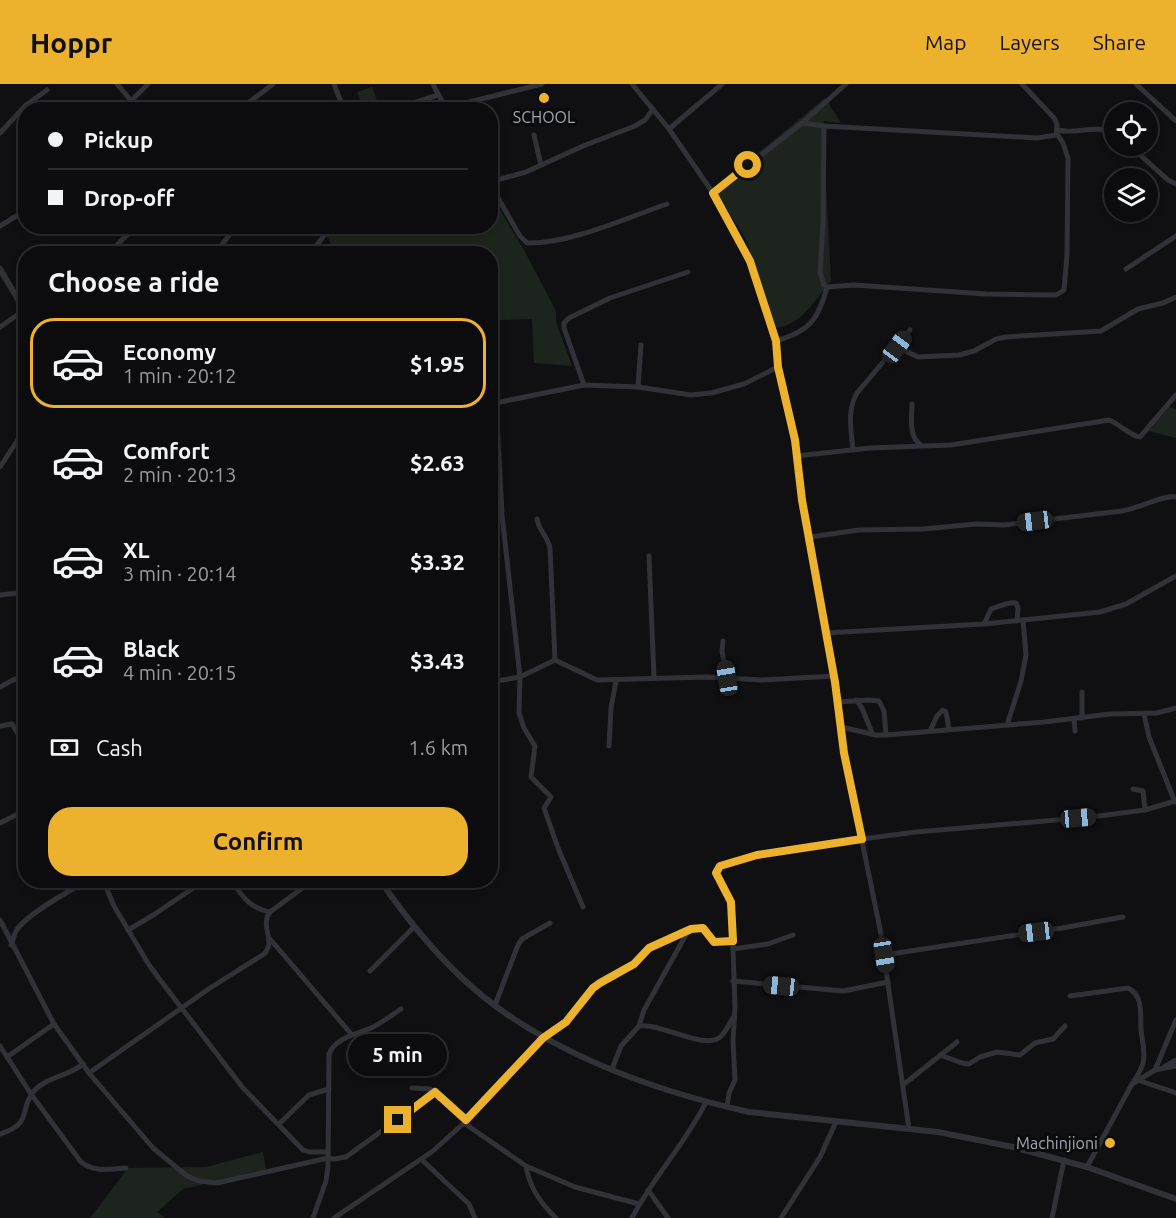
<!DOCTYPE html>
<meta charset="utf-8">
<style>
:root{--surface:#0c0c0e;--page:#1a1a1c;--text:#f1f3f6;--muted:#9a9b9e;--line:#2c2c2e;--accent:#edb22d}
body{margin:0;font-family:Ubuntu,sans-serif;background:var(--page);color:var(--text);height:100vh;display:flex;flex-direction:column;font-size:22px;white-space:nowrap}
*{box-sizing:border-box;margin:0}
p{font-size:20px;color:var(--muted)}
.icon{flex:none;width:33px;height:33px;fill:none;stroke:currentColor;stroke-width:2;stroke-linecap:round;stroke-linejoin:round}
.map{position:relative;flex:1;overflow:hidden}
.drawer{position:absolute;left:18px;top:162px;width:480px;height:642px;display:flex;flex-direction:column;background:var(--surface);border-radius:24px;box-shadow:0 3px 9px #0003,0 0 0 2px var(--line)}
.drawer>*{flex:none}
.guide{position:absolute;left:18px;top:18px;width:480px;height:132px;border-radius:24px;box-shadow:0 3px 9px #0003,0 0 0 2px var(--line);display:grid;align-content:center;height:132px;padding:0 30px;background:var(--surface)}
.controls{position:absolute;left:1104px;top:18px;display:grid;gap:12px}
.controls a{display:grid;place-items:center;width:54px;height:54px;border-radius:50%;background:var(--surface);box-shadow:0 3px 9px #0003,0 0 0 2px var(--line);font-size:30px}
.end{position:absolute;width:27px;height:27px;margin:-14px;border:8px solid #edb22d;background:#111;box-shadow:0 0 0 3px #111}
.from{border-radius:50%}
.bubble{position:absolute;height:42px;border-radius:21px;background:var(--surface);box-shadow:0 3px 9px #0003,0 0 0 2px var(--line);font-size:20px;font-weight:700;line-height:42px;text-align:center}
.car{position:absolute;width:18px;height:36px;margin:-18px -9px;border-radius:8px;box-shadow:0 0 4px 2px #0007;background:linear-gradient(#222 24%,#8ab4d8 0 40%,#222 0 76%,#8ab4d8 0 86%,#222 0)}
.guide b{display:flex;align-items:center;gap:21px;height:57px;font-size:22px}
.guide b+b{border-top:2px solid var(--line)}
.guide i{width:15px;height:15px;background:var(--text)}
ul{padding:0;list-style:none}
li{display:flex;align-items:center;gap:18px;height:90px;margin:0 12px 9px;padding:0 18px;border:3px solid transparent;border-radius:24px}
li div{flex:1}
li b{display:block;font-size:22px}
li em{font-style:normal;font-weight:700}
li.current{border-color:var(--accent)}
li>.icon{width:54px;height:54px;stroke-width:1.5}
h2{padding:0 30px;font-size:27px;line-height:72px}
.pay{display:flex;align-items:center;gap:15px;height:66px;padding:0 30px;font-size:22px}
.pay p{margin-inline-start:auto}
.cta{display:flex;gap:12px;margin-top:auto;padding:12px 30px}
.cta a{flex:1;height:69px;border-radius:24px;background:var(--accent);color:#111;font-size:24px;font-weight:700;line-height:69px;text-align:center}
header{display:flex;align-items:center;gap:36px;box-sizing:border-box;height:84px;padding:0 30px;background:var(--accent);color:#111}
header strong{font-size:28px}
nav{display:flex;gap:33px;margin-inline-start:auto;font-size:21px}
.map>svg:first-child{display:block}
</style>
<header>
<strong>Hoppr</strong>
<nav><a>Map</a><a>Layers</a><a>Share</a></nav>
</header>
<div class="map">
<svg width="1176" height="1134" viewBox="0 0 1176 1134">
<rect width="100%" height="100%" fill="#101012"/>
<!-- green -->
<g fill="#1d241e">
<polygon points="372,3 380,25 364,25 357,8"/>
<path d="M825 14 841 39 824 37 823 42 831 197C814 217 801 242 774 244L747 157 714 105Z"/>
<polygon points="491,111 525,168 556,227 556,238 572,282 534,279 532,235 498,236 491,240 490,170 336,169 328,154 314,143 490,142"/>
<polygon points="1169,323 1176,325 1176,354 1149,347"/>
<polygon points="263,1068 266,1086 183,1105 157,1128 165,1134 90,1134 128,1084 206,1083"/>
</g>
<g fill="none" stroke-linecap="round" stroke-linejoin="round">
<!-- minor -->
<g stroke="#313237" stroke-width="5">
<polyline points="117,0 139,26"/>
<polyline points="334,0 344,26"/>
<polyline points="433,0 446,25"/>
<polyline points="632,0 669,45 713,109 735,147 758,199 776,257 778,283 795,356 802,416 835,598 844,669 880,845 909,1045"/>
<polyline points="1136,0 1176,37"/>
<polyline points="445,24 542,0"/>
<polyline points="122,26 148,0"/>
<polyline points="239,26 273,0"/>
<polyline points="392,26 438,11"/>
<polyline points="802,39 824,42 1037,54 1056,51 1057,41 1055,35 1022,0"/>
<polyline points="824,42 823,139 820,189 824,201 827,203 854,201 986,210 1056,211 1064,206 1067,171 1068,74 1063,59 1057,50"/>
<polyline points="669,45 722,0"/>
<path d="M1058 46C1077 51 1096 39 1114 50"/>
<polyline points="0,49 26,21 47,6"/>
<polyline points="534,51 541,81"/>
<polyline points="1130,62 1168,96 1176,100"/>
<polyline points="490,98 526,88 583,62 635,42 645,36 653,25"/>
<path d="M490 100 520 152 527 159C570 160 626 134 667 120"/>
<polyline points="713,109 802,39 846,0"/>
<polyline points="0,142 26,126"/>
<polyline points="108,170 136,142"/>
<polyline points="215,170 236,142"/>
<polyline points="310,170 326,149 322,142"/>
<polyline points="1126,185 1176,152"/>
<polyline points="0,243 26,225"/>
<path d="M776 257C809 247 818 237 827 203"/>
<polyline points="897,263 918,273 959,271 974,267 996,255 1006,253 1101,247 1138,225 1163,219 1176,213"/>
<polyline points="584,301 564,244 564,239 569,234 610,214 688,188"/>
<polyline points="638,303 641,261"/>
<polyline points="496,319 502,431 520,593 519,629 524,644 535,662 531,693 551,713 544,724 558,764 583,823"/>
<polyline points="490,320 584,301 638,303 691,311 711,309 744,300 778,283"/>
<path d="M912 320C912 334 908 352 921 361"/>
<path d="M853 366C851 346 847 326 857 309L910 246"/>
<path d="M796 372 870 364 951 361 1109 336C1120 340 1130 352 1140 353L1176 311"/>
<polyline points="0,383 21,351 26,339"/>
<polyline points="24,409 26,407"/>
<path d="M537 435C539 447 548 453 550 464L555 576"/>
<path d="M810 453 859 446 923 445 976 440 1004 441 1122 427C1137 425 1165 410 1176 413"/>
<polyline points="24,456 26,457"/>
<polyline points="649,472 654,594"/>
<polyline points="0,511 26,508"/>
<path d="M984 540 991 525C998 523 1009 517 1016 519L1018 524 1017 537"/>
<polyline points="825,549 984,540 1100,528 1126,520 1176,492"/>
<polyline points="723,557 722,567 727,594"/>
<polyline points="490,598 520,593 555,576 597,596 706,593 762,596 834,592"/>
<polyline points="0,603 13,596 26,592"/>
<polyline points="856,616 862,624 872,649"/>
<polyline points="838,618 869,616 879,617 884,627 886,651"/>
<polyline points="1144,630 1149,653 1175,718"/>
<polyline points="1082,634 1082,608"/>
<polyline points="1074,635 1075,647"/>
<polyline points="1007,641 1021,597 1026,571 1023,536"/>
<polyline points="0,642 12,640 26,663"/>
<polyline points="841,643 876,651 886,651 1044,638 1110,630 1157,629 1176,624"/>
<polyline points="930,647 937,632 943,626 946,628 949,645"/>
<polyline points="609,662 611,624 616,597"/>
<polyline points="1133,705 1143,707 1145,726"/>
<polyline points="0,739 26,726"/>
<polyline points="103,796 114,822 149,881 167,905 243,1004 303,1066 309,1068 328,1068"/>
<path d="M231 796C243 813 249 824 270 828"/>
<polyline points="0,836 54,940 89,989 153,1064 187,1092 199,1097 217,1099 328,1074 334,1075 346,1073 435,1008"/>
<polyline points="128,846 155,830 205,796"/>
<polyline points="270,855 352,951"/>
<path d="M11 861C13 856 14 851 16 847 26 830 71 806 89 796"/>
<polyline points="733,865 768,860 793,851"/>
<polyline points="884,871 1062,844 1123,833"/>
<polyline points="370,887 414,843"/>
<polyline points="733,897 843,907 888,898"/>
<path d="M1070 912 1128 904C1144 912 1140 931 1141 946 1142 958 1146 967 1143 979 1141 987 1136 994 1132 1000"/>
<polyline points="495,921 518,861 522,855 550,839"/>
<polyline points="639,942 644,926 687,849"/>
<polyline points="361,948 385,972 385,976 378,984"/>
<path d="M0 962 31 1010 81 1078C95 1089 110 1085 126 1084"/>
<polyline points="940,971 962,979 969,980 980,973 997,968 1020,971 1035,959 1053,955 1065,942"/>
<polyline points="7,973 54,940"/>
<polyline points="1164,983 1176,976"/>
<path d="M612 985 621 962 639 942C661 939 702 965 719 954 725 950 729 940 733 934"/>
<polyline points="1155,986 1176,936"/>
<path d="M89 989 210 904 264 870C277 856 259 843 270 828L313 796"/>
<polyline points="1137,996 1176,1009"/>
<polyline points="903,1001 957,958"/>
<polyline points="412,1004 430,1005 466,1036"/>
<polyline points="727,1023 729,1009 735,996 733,957 735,923 732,835 729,812 716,789 720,782 757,770 862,755 916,748 1091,733 1145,726 1175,717"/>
<polyline points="464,1039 526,1082 575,1103 639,1120"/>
<polyline points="279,1040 309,1011 329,1005"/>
<path d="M0 1050C33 1040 19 1026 33 1008 47 992 68 993 83 980"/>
<polyline points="422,1076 469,1120 475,1134"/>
<path d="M526 1082C529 1102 541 1120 556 1134"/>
<polyline points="1087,1083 1132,1000 1155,986 1176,982"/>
<polyline points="648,1106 668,1134"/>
<path d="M313 1134 326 1097 328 1082 329 970C336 952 358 951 373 943 383 938 392 931 401 925"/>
<polyline points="334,1134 433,1067 464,1039 543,954 566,938 593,904 634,880 649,864 691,845 700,843 705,846 714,857 733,857"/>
<path d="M632 1134C653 1093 686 1059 706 1018"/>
<polyline points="781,1134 820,1073 836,1038"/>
<polyline points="1052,1134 1064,1076"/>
</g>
<!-- tertiary -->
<g stroke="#313237" stroke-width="6">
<polyline points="0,185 26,229"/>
<path d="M380 796C404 831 431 865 462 894 537 965 650 1006 749 1028L938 1048 1013 1063 1087 1083 1176 1115"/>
</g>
</g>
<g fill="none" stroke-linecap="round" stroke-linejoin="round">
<!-- route -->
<polyline stroke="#edb22d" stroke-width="8" points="398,1036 435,1008 466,1036 543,954 566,938 593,904 600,899 634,880 649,864 691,845 703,844 714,858 733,857 731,818 716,789 720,782 757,771 862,755 844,669 835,598 802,416 795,356 778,283 776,257 750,177 713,109 748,81"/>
</g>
<!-- markers -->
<g fill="#edb22d" stroke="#0b0b0d" stroke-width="2">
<circle cx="544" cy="14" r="6"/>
<circle cx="1110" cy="1059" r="6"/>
</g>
<g text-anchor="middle" stroke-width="6" stroke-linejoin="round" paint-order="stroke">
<!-- poi labels -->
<g font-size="16" fill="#a2a6b2" stroke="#0b0b0d">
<text x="544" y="39">SCHOOL</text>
<text x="1098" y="1065" text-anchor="end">Machinjioni</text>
</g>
</g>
</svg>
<div class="controls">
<a><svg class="icon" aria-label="locate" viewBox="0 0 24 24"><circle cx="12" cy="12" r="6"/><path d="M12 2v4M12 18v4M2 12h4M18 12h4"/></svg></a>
<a><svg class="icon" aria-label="layers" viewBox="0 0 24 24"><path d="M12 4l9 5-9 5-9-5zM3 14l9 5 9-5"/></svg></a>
</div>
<i class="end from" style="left:748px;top:81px"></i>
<i class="end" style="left:398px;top:1036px"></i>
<div class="bubble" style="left:348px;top:950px;width:99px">5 min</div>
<i class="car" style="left:897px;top:263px;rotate:37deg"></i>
<i class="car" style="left:1035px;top:437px;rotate:263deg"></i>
<i class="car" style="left:727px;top:594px;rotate:351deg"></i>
<i class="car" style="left:1078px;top:734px;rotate:85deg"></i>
<i class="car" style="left:1036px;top:848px;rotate:263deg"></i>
<i class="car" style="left:884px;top:871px;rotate:171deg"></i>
<i class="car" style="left:781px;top:902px;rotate:276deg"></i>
<div class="guide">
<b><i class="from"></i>Pickup</b>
<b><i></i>Drop-off</b>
</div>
<section class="drawer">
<h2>Choose a ride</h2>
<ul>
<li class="current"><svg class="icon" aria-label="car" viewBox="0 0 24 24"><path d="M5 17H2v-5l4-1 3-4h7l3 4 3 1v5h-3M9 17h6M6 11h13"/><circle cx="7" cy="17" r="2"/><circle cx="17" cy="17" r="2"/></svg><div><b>Economy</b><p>1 min · 20:12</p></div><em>$1.95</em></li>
<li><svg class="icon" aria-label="car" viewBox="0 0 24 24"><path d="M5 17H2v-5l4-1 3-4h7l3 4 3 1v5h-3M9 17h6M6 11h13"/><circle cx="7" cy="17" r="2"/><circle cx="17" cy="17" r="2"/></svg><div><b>Comfort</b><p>2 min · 20:13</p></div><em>$2.63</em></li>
<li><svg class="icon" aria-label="car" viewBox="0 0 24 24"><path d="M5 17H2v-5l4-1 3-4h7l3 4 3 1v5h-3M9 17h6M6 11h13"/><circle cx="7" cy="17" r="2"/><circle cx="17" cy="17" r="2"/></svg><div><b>XL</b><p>3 min · 20:14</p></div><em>$3.32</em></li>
<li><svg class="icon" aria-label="car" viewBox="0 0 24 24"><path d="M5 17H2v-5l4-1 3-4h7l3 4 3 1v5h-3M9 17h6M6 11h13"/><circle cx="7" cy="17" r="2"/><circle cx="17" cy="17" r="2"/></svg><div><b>Black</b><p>4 min · 20:15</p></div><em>$3.43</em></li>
</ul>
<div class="pay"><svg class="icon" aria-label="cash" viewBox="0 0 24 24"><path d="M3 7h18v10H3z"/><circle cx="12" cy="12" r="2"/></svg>Cash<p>1.6 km</p></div>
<div class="cta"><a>Confirm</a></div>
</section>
</div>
